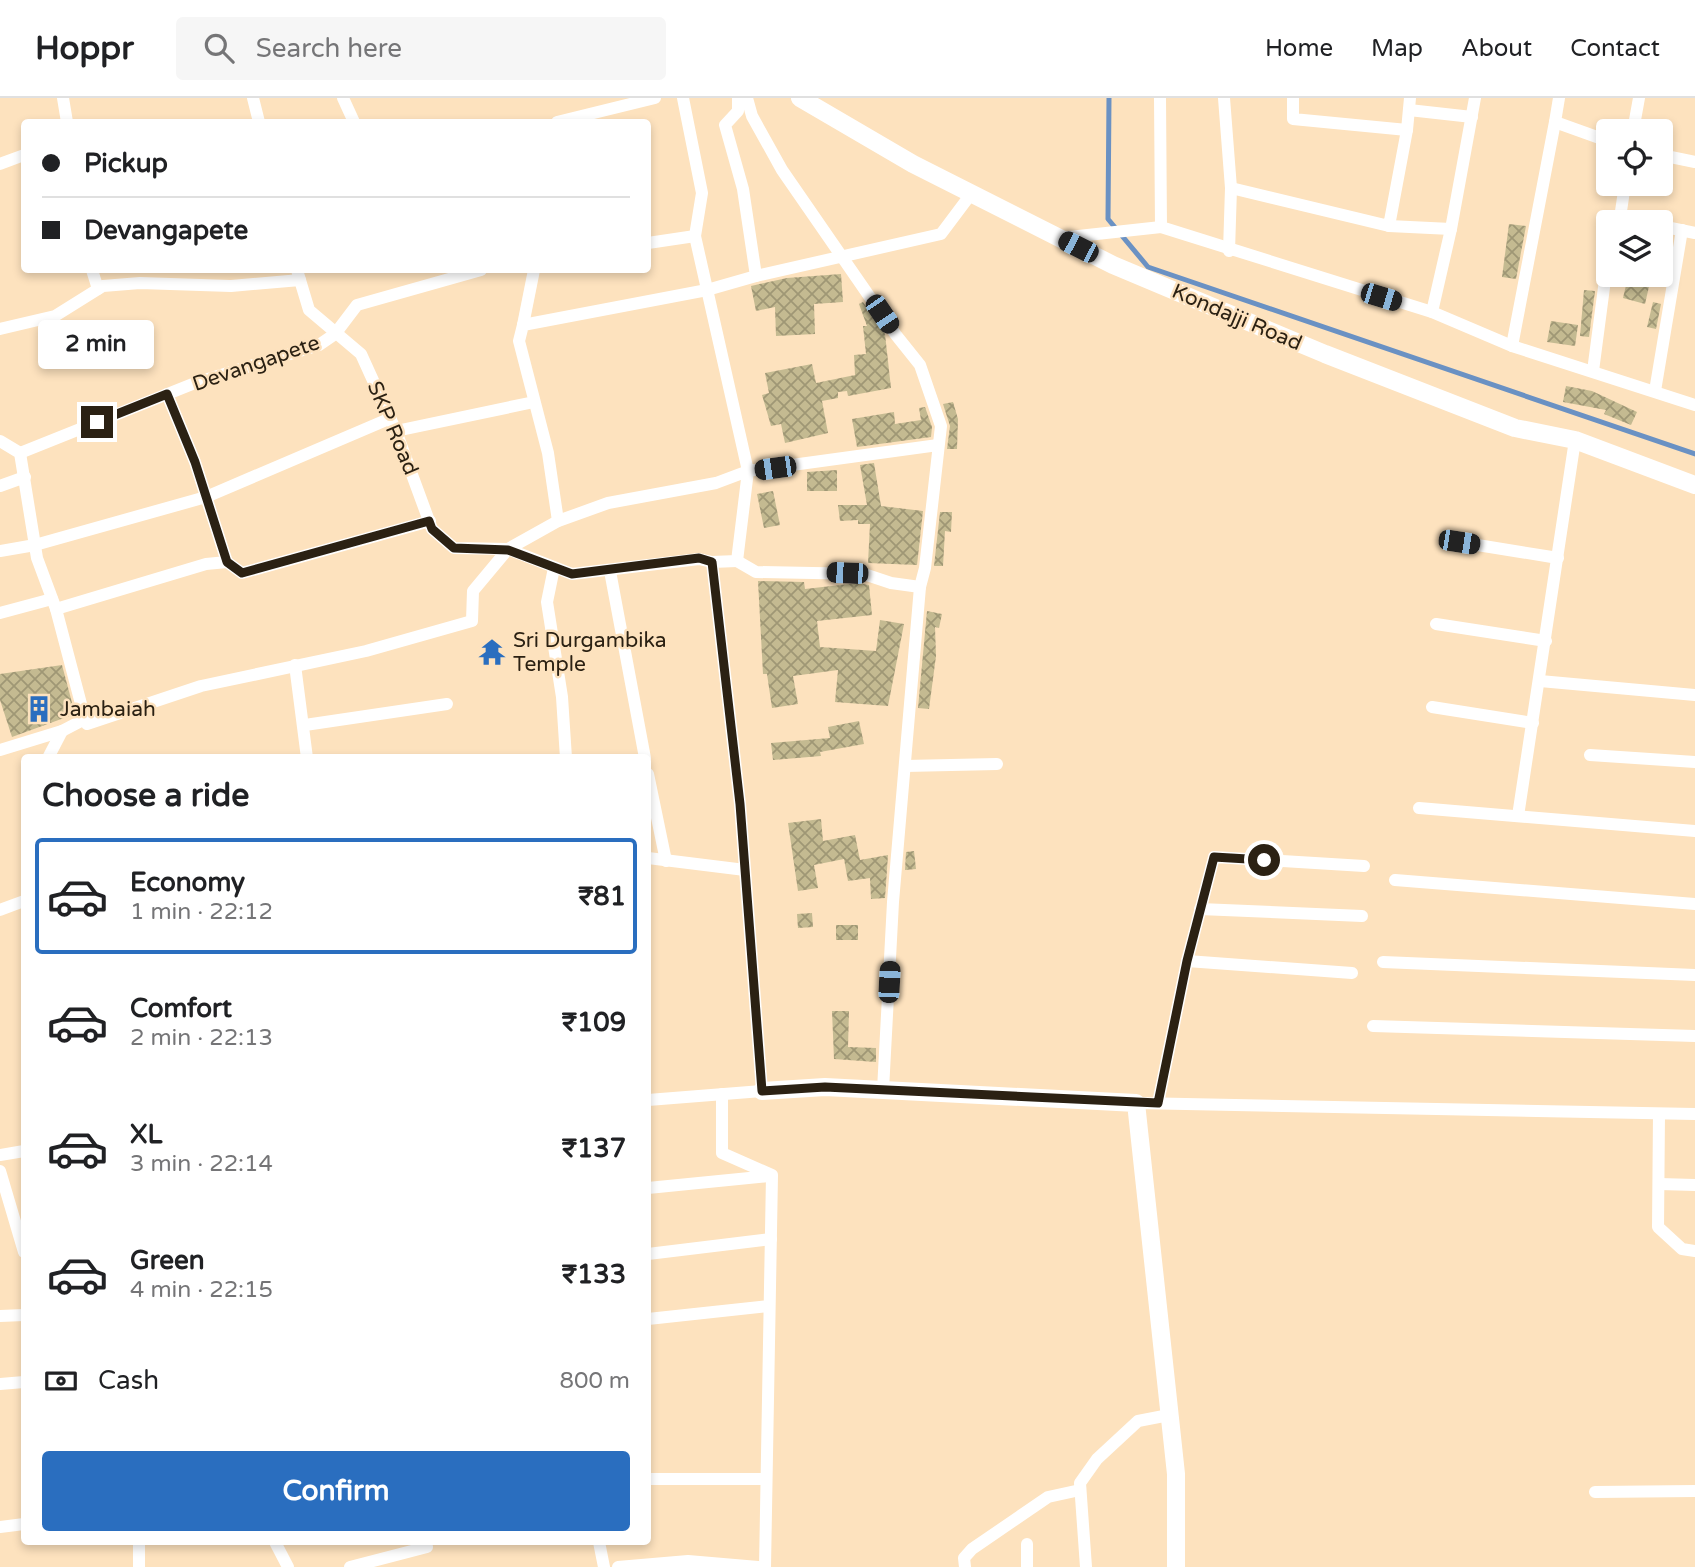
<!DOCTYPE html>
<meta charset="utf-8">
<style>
:root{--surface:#fff;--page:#f6f6f6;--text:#202124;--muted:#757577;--line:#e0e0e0;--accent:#2a6ebf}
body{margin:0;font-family:"Varela Round",sans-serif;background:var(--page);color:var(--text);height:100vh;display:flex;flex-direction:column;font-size:26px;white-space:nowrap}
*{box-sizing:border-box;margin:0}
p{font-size:23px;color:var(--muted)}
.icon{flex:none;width:38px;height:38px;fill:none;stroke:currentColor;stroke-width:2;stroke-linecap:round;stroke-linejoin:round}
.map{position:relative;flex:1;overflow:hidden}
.drawer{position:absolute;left:21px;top:656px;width:630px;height:791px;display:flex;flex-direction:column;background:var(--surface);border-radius:7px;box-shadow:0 4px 10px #0003}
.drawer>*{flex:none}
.hud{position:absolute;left:21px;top:21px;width:630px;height:154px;border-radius:7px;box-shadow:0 4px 10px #0003;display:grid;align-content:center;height:154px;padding:0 21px;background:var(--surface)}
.controls{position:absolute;left:1596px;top:21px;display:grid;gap:14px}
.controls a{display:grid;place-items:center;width:77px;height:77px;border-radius:7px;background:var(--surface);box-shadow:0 4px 10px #0003;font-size:35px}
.end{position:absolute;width:32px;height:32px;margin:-16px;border:9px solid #2b2113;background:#fff;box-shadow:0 0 0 4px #fff}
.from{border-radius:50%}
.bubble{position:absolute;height:49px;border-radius:7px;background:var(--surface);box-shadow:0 4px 10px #0003;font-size:23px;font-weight:700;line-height:49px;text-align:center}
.car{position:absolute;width:21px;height:42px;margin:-21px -10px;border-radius:9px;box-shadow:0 0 5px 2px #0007;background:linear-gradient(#222 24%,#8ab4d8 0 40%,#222 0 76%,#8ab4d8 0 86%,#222 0)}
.hud b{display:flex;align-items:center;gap:24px;height:66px;font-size:26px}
.hud b+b{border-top:2px solid var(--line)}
.hud i{width:18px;height:18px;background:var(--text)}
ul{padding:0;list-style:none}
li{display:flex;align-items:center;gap:21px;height:116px;margin:0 14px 10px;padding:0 7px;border:4px solid transparent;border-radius:7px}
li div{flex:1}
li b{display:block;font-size:26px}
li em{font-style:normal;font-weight:700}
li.active{border-color:var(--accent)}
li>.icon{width:63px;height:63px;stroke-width:1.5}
h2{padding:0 21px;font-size:32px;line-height:84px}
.pay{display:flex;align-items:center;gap:18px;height:77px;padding:0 21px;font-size:26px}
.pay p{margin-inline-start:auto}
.primary-button{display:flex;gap:14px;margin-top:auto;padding:14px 21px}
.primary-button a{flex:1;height:80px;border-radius:7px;background:var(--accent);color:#fff;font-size:28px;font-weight:700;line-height:80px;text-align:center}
header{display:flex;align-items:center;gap:42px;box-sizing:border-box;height:98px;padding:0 35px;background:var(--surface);border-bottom:2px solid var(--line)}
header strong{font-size:33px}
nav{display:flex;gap:38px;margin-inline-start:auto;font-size:24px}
.search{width:490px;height:63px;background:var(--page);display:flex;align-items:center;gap:18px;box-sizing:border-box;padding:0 24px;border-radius:7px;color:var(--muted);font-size:26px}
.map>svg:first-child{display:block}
</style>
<header>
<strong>Hoppr</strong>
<div class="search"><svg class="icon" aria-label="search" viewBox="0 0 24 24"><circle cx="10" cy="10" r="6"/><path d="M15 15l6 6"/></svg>Search here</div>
<nav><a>Home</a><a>Map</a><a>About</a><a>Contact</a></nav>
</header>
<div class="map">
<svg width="1695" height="1469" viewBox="0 0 1695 1469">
<defs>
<pattern id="building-cross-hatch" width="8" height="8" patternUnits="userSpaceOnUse" patternTransform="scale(1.75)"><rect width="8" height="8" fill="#c4ba91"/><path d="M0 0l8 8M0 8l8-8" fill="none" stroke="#9f9775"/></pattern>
</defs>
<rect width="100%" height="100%" fill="#fde2be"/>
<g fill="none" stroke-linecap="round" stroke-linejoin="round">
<!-- stream -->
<polyline stroke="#6a91c3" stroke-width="5" points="1109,0 1108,121 1148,169 1695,356"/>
</g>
<!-- building -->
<g fill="url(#building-cross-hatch)">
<polygon points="1509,126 1526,128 1516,181 1502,179"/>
<polygon points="1661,137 1672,139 1667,169 1661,167"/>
<polygon points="841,176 843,204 814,206 815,236 776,238 775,209 756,213 751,188 787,180"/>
<polygon points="1628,179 1650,184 1645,206 1623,200"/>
<polygon points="1584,192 1595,193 1589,239 1580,238"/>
<polygon points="863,204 885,236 891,290 848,298 847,293 838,294 838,300 822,303 828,335 785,345 781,326 771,328 767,314 762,297 769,295 765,275 812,266 816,285 855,277 854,257 866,256 863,228 867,228 859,206"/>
<polygon points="1653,204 1661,206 1656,231 1647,229"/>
<polygon points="1551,223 1578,227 1575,248 1547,244"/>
<polygon points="1566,288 1592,293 1637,314 1631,327 1604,316 1606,312 1563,304"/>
<polygon points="953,304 958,321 957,351 947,351 950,328 943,306"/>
<polygon points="925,309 932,329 931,339 857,349 852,321 894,314 895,326 921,322 919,310"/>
<polygon points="874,365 881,408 923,413 917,467 868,465 870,426 858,426 858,422 840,423 838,407 867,407 860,367"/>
<polygon points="837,372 837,393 807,393 807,374"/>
<polygon points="773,393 780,427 764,430 757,396"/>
<polygon points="940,414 952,414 951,434 945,433 943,468 934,468"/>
<polygon points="758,483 804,484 805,491 858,485 869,487 872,517 817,523 820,549 876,553 880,522 904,526 888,608 835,604 838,572 793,578 798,606 772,610 767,576 763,576"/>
<polygon points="927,513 942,516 939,530 935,529 936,558 929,611 918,610"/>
<polygon points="62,567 75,616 12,639 0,602 0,576"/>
<polygon points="859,623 864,646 820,654 821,658 773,662 771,645 830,640 828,629"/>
<polygon points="821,721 823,743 855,737 860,762 888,757 885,800 871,801 870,780 848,783 844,761 814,767 818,790 798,793 788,725"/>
<polygon points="914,753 916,771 905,772 906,754"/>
<polygon points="812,815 813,829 798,830 797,816"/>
<rect x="836" y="827" width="22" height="15"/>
<polygon points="832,913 849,913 848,949 876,950 876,964 834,961"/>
</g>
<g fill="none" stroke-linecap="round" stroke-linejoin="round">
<!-- street -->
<g stroke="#fff" stroke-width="12">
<polyline points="63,0 67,24"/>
<polyline points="253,0 259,24"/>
<polyline points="343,0 354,24"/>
<polyline points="683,0 702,95 695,138 748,373 737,463 712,464 699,461 572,476 508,451 558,423 608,405 716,385 748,373 938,347"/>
<polyline points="747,0 752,18 782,72 896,237 920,267 941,328 925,470 920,489 893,804 883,992"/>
<polyline points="1160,0 1161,129 1432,214 1512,248 1695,307"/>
<polyline points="1224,0 1231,90 1229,153"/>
<polyline points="1293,0 1293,21 1407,32 1410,0"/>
<polyline points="1559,0 1555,24 1608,43"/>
<polyline points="1409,12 1472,19"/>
<polyline points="557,24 655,0"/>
<polyline points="1633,33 1639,0"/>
<polyline points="1661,57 1695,64"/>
<polyline points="0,66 24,57"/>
<polyline points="1625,86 1620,120 1643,124"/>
<polyline points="1231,90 1389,128 1407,32"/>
<polyline points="1389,128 1451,131"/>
<polyline points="1661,128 1695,135"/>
<polyline points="1060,140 1161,129"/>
<polyline points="648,145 695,138"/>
<polyline points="92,172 98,191"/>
<polyline points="297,172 309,212 361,256 396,333 432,431 454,450 508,451"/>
<polyline points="756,178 941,136 971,96"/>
<polyline points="1432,214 1451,131 1475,0"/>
<polyline points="523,227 534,172"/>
<polyline points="0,231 55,218 103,188 140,185 231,188 300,182"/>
<polyline points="1512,248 1555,24"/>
<polyline points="1593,273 1608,159"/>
<polyline points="1655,293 1682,132"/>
<polyline points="167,296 195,364 227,464"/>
<polyline points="396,333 534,304"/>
<polyline points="0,343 20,355 37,460 56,511 85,621"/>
<polyline points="20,355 195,285 319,247 335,236 357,207 481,172"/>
<polyline points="0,388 25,379"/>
<polyline points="558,423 548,355 519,243 523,227 707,192 756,178 743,91 725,27 738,13 738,0"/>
<polyline points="1459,444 1558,460"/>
<polyline points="0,453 35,447 206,399 391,320"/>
<polyline points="737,463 756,474 864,476 891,485 920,489"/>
<polyline points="554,470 547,504 562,599 566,660"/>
<polyline points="610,473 645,660"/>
<polyline points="56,511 206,466 227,464 242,475 430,423"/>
<polyline points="0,515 52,501"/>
<polyline points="1436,526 1546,543"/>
<polyline points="295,567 307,660"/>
<polyline points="1540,583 1695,597"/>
<polyline points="1432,609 1533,625"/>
<polyline points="305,627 447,606"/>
<polyline points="0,652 62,633 85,621 87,626 201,588 366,553 472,523 473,493 508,451"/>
<polyline points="1590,657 1695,664"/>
<polyline points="48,660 62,633"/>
<polyline points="905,668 997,666"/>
<polyline points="648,676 666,763"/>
<polyline points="1419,710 1695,733"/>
<polyline points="1518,718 1575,342"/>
<polyline points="648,760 745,772"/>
<polyline points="1395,782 1695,806"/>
<polyline points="1200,811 1362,818"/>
<polyline points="0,812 24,803"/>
<polyline points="1187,863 1352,875"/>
<polyline points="1383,864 1695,877"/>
<polyline points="1373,928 1695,938"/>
<polyline points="722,996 722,1055 772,1077 765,1469"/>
<polyline points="648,1002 762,993 740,706 712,464"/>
<polyline points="1136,1005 1695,1016"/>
<polyline points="1158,1005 1187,863 1214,759 1364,768"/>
<polyline points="1659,1016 1658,1129 1682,1151 1695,1153"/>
<polyline points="0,1057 24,1053"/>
<polyline points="0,1073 24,1154"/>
<polyline points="1659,1086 1695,1087"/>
<polyline points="648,1090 769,1078"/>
<polyline points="648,1156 771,1141"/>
<polyline points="0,1218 24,1217"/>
<polyline points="648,1221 769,1208"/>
<polyline points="0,1286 24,1284"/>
<polyline points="648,1381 766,1381"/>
<polyline points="1595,1394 1695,1393"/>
<polyline points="0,1429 24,1426"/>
<polyline points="139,1444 139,1469"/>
<polyline points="275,1444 288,1469"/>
<polyline points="599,1444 604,1469"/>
<polyline points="1027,1446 1027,1469"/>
<polyline points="350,1469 427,1449"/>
<polyline points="618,1469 688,1463 758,1469"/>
<polyline points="965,1469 964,1460 972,1451 1048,1399 1080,1392"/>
<polyline points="1086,1469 1080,1385 1097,1361 1138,1323 1169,1317"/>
</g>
<!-- secondary -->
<g stroke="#fff" stroke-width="18">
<polyline points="800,0 913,66 1113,167 1325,256 1515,330 1575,342 1695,387"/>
<polyline points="762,993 825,989 1136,1005 1176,1376 1176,1469"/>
</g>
</g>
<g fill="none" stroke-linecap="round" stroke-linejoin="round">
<!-- route -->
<polyline stroke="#2b2113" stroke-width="9" points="97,324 167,296 195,364 227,464 242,475 429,423 432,431 454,450 508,452 572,476 699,460 712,464 740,706 762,993 825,989 1158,1005 1187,863 1214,759 1264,762"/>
</g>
<!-- icons -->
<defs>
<symbol id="temple-bare" viewBox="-9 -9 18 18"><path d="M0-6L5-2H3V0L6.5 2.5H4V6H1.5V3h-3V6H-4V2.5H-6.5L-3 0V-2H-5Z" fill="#2a6ebf" stroke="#fde2be" stroke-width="2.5" paint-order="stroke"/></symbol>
<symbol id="building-bare" viewBox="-9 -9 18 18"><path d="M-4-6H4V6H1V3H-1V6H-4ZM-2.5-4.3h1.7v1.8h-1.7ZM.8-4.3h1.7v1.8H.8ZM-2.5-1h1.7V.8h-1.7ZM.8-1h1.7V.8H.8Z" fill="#2a6ebf" stroke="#fde2be" stroke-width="2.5" paint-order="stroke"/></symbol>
</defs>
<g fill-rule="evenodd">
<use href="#temple-bare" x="473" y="535" width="38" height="38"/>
<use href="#building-bare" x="20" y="592" width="38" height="38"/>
</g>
<g text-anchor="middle" stroke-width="5" stroke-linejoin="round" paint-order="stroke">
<!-- street labels -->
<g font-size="21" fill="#2b2113" stroke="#fde2be">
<text transform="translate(1237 219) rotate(23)" y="7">Kondajji Road</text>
<text transform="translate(256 265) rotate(-19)" y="7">Devangapete</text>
<text transform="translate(393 330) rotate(67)" y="7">SKP Road</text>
</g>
<!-- poi labels -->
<g font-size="21" fill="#2b2113" stroke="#fde2be" text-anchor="start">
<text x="513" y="549">Sri Durgambika<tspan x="513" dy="24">Temple</tspan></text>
<text x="60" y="618">Jambaiah</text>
</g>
</g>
</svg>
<div class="controls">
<a><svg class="icon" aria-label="locate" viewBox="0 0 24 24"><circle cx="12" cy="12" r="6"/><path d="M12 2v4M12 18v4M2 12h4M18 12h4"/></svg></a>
<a><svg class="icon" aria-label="layers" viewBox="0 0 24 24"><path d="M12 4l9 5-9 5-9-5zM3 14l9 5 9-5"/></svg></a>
</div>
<i class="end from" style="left:1264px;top:762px"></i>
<i class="end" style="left:97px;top:324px"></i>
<div class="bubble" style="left:38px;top:222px;width:116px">2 min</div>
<i class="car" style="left:1078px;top:149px;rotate:297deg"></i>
<i class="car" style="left:1381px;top:199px;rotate:107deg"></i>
<i class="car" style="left:882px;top:216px;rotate:146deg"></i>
<i class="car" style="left:775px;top:370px;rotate:262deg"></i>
<i class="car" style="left:1459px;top:444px;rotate:99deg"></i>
<i class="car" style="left:847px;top:475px;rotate:272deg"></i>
<i class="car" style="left:889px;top:884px;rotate:3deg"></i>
<div class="hud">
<b><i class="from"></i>Pickup</b>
<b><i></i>Devangapete</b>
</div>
<section class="drawer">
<h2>Choose a ride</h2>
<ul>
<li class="active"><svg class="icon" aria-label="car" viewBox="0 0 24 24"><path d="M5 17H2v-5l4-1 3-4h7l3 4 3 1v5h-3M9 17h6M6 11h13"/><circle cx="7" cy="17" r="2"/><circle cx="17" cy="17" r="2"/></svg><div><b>Economy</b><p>1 min · 22:12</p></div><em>₹81</em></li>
<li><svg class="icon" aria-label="car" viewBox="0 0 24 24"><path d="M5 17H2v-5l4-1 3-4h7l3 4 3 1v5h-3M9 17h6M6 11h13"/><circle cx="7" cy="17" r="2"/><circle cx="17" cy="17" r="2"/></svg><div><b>Comfort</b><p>2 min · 22:13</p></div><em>₹109</em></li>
<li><svg class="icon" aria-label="car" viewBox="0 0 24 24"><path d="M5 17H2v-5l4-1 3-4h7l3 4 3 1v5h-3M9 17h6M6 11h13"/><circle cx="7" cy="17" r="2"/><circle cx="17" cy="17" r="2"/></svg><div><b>XL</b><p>3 min · 22:14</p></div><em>₹137</em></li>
<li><svg class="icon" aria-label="car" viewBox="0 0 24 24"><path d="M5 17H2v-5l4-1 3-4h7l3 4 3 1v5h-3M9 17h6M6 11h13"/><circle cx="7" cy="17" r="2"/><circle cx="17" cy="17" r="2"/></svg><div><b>Green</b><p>4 min · 22:15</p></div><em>₹133</em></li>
</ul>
<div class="pay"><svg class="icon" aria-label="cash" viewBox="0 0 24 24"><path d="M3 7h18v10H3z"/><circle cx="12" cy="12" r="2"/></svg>Cash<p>800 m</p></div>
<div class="primary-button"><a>Confirm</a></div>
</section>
</div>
